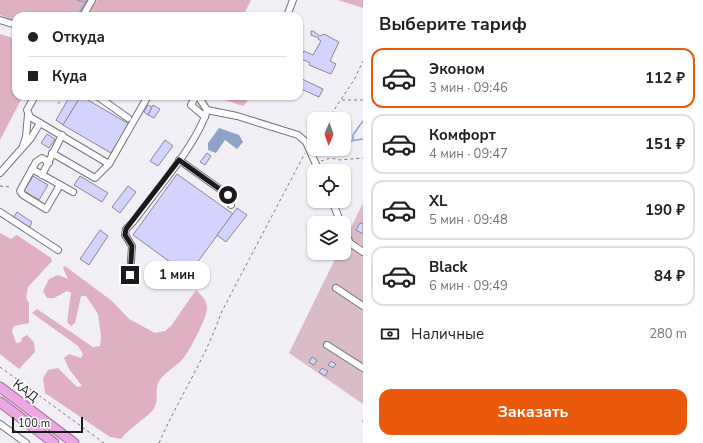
<!DOCTYPE html>
<html lang="ru">
<meta charset="utf-8">
<style>
:root{--surface:#fff;--page:#f2f2f2;--text:#202124;--muted:#757577;--line:#e0e0e0;--accent:#ea580c}
body{margin:0;font-family:"Nunito Sans",sans-serif;background:var(--page);color:var(--text);height:100vh;display:flex;flex-direction:column;font-size:15px;white-space:nowrap}
*{box-sizing:border-box;margin:0}
p{font-size:13px;color:var(--muted)}
.icon{flex:none;width:22px;height:22px;fill:none;stroke:currentColor;stroke-width:2;stroke-linecap:round;stroke-linejoin:round}
.map{position:relative;flex:1;overflow:hidden}
.side{display:flex;flex-direction:column;background:var(--surface);width:340px}
.side>*{flex:none}
.hud{position:absolute;left:12px;top:12px;width:291px;height:88px;border-radius:12px;box-shadow:0 1px 3px #0004;display:grid;align-content:center;height:88px;padding:0 16px;background:var(--surface)}
.needle{width:26px;rotate:182deg}
.controls{position:absolute;left:307px;top:112px;display:grid;gap:8px}
.controls a{display:grid;place-items:center;width:44px;height:44px;border-radius:8px;background:var(--surface);box-shadow:0 1px 3px #0004;font-size:20px}
.scale{position:absolute;left:12px;bottom:10px;width:71px;box-sizing:border-box;padding-left:4px;border:2px solid #1b191c;border-top:0;font-size:11px;line-height:14px;white-space:nowrap;color:#1b191c;-webkit-text-stroke:3px #fff;paint-order:stroke}
.end{position:absolute;width:18px;height:18px;margin:-9px;border:5px solid #1b191c;background:#fff;box-shadow:0 0 0 2px #fff}
.from{border-radius:50%}
.bubble{position:absolute;height:28px;border-radius:12px;background:var(--surface);box-shadow:0 1px 3px #0004;font-size:13px;font-weight:700;line-height:28px;text-align:center}
.hud b{display:flex;align-items:center;gap:14px;height:38px;font-size:15px}
.hud b+b{border-top:1px solid var(--line)}
.hud i{width:10px;height:10px;background:var(--text)}
ul{padding:0;list-style:none}
li{display:flex;align-items:center;gap:12px;height:60px;margin:0 8px 6px;padding:0 8px;border:2px solid var(--line);border-radius:12px}
li div{flex:1}
li b{display:block;font-size:15px}
li em{font-style:normal;font-weight:700}
li.current{border-color:var(--accent)}
li>.icon{width:36px;height:36px;stroke-width:1.5}
h2{padding:0 16px;font-size:18px;line-height:48px}
.pay{display:flex;align-items:center;gap:10px;height:44px;padding:0 16px;font-size:15px}
.pay p{margin-inline-start:auto}
.action{display:flex;gap:8px;margin-top:auto;padding:8px 16px}
.action a{flex:1;height:46px;border-radius:12px;background:var(--accent);color:#fff;font-size:16px;font-weight:700;line-height:46px;text-align:center}
main{display:flex;flex:1;min-height:0}
.map>svg:first-child{display:block}
</style>
<main>
<div class="map">
<svg width="363" height="443" viewBox="0 0 363 443">
<rect width="100%" height="100%" fill="#f2eef6"/>
<!-- green -->
<polygon fill="#d9bcc7" points="363,203 363,404 289,353 338,253 344,253 344,242"/>
<!-- forest -->
<g fill="#dfb0c2">
<polygon points="0,0 89,0 79,16 16,16 16,22 0,15"/>
<polygon points="97,0 251,0 243,16 87,16"/>
<polygon points="338,0 363,0 363,8"/>
<polygon points="0,34 10,37 16,42 16,96 23,96 0,140"/>
<polygon points="213,96 240,96 247,99 247,102 243,106"/>
<polygon points="0,233 11,239 17,235 51,258 52,261 28,287 26,298 29,303 29,323 14,326 12,331 16,343 21,342 22,338 27,335 34,342 35,352 19,369 0,354"/>
<path d="M65 266 112 301 129 319 155 333 165 331 171 326 196 290C201 295 207 300 207 308 207 318 189 352 182 360 175 367 165 372 159 381 154 391 160 401 153 410 143 421 130 427 121 439L110 437 45 393 43 378 48 370 58 368 77 387 82 386 69 369 64 358 69 354 81 358 83 354 78 346 32 313 37 309 93 347 100 346 101 336 98 314 86 296H81L75 323 71 326 67 322 71 293 67 291 54 298H47L43 291 49 279 58 275 68 279 63 268Z"/>
</g>
<!-- water -->
<polygon fill="#8fa2c7" points="219,128 239,135 243,142 237,149 225,140 216,153 208,150 208,143"/>
<g fill="none" stroke-linecap="round" stroke-linejoin="round">
<!-- stream -->
<g stroke="#8fa2c7" stroke-width="1.5">
<polyline points="77,0 84,2"/>
<polyline points="77,16 87,0"/>
<polyline points="353,140 353,135 363,121"/>
<polyline points="344,142 363,139"/>
</g>
</g>
<!-- building -->
<g fill="#d4d3fe" stroke="#898991">
<polygon points="311,31 313,31 320,36 324,34 339,42 330,61 336,64 331,74 309,65 310,63 300,58 304,51 313,55 321,41 318,39 319,38 311,35"/>
<polygon points="302,79 323,89 319,97 299,88"/>
<polygon points="70,96 81,96 63,125 56,120"/>
<polygon points="81,96 129,124 111,153 63,125"/>
<polygon points="148,105 152,107 148,115 144,112"/>
<polygon points="153,105 160,109 154,118 148,115"/>
<polygon points="47,134 55,139 49,148 41,143"/>
<polygon points="165,140 173,146 158,166 150,161"/>
<polygon points="207,153 211,156 205,165 200,162"/>
<polygon points="177,174 233,214 188,275 133,235"/>
<polygon points="33,176 48,185 39,200 24,191"/>
<polygon points="80,176 108,193 102,202 74,185"/>
<polygon points="128,186 136,192 120,213 112,207"/>
<polygon points="237,208 247,215 226,242 217,235"/>
<polygon points="17,212 32,222 29,228 13,218"/>
<polygon points="360,223 363,224 363,234 356,230"/>
<polygon points="100,230 108,236 89,265 80,259"/>
<polygon points="312,357 317,360 314,365 309,362"/>
<polygon points="331,361 336,364 333,368 328,365"/>
<polygon points="322,368 328,371 325,376 319,372"/>
</g>
<g fill="none" stroke-linecap="round" stroke-linejoin="round">
<defs>
<g id="minor">
<polyline points="83,16 92,0"/>
<polyline points="287,16 293,0"/>
<polyline points="0,20 16,25"/>
<polyline points="35,96 27,110 30,117 109,164"/>
<polyline points="97,96 128,118"/>
<polyline points="196,96 191,105 205,117"/>
<polyline points="198,96 207,110 237,116 298,135 306,142 319,171"/>
<polyline points="23,146 26,137 28,114"/>
<polyline points="52,153 95,178 109,164 148,96"/>
<polyline points="179,160 228,195 231,205"/>
<polyline points="49,163 42,158 36,162 20,191 23,195 46,209 60,185"/>
<polyline points="32,169 73,192"/>
<polyline points="0,173 31,138 40,123"/>
<polyline points="42,175 62,135"/>
<polyline points="332,201 341,223"/>
<polyline points="0,212 58,250"/>
<polyline points="344,230 350,243 363,252"/>
<path d="M130 275 132 246 125 235 126 229 133 222C155 192 198 143 207 110"/>
<polyline points="336,288 363,306"/>
<polyline points="327,345 363,368"/>
<polyline points="0,424 26,443"/>
</g>
<g id="highway">
<polyline points="0,387 74,443"/>
<polyline points="0,402 54,443"/>
</g>
</defs>
<!-- minor casing -->
<use href="#minor" stroke="#77737b" stroke-width="8"/>
<!-- highway casing -->
<use href="#highway" stroke="#a3769d" stroke-width="11"/>
<!-- path -->
<g stroke="#7d7a7f" stroke-width="1" stroke-dasharray="3 3" stroke-linecap="butt">
<polyline points="342,100 363,100"/>
<polyline points="58,104 64,96"/>
<polyline points="328,119 354,80 363,61"/>
<polyline points="321,161 331,158 340,160 363,158"/>
<polyline points="0,186 11,187"/>
<polyline points="0,367 104,443"/>
<polyline points="362,421 363,421"/>
<path d="M159 443C178 399 206 358 221 313L305 153"/>
</g>
<!-- minor -->
<use href="#minor" stroke="#fff" stroke-width="6"/>
<!-- highway -->
<use href="#highway" stroke="#eca8e3" stroke-width="9"/>
</g>
<g fill="none" stroke-linecap="round" stroke-linejoin="round">
<!-- route -->
<polyline stroke="#1b191c" stroke-width="5" points="130,275 132,246 125,235 126,229 179,160 228,195"/>
</g>
<g text-anchor="middle" stroke-width="3.5" stroke-linejoin="round" paint-order="stroke">
<!-- street labels -->
<g font-size="13" fill="#1b191c" stroke="#fff">
<text transform="translate(26 390) rotate(37)" y="5">КАД</text>
</g>
</g>
</svg>
<div class="controls">
<a><svg class="needle" viewBox="-14 -14 28 28"><path d="M0-13l5 13h-10z" fill="#e53935"/><path d="M0 13l5-13h-10z" fill="#757577"/></svg></a>
<a><svg class="icon" aria-label="locate" viewBox="0 0 24 24"><circle cx="12" cy="12" r="6"/><path d="M12 2v4M12 18v4M2 12h4M18 12h4"/></svg></a>
<a><svg class="icon" aria-label="layers" viewBox="0 0 24 24"><path d="M12 4l9 5-9 5-9-5zM3 14l9 5 9-5"/></svg></a>
</div>
<div class="scale">100 m</div>
<i class="end from" style="left:228px;top:195px"></i>
<i class="end" style="left:130px;top:275px"></i>
<div class="bubble" style="left:144px;top:261px;width:66px">1 мин</div>
<div class="hud">
<b><i class="from"></i>Откуда</b>
<b><i></i>Куда</b>
</div>
</div>
<section class="side">
<h2>Выберите тариф</h2>
<ul>
<li class="current"><svg class="icon" aria-label="car" viewBox="0 0 24 24"><path d="M5 17H2v-5l4-1 3-4h7l3 4 3 1v5h-3M9 17h6M6 11h13"/><circle cx="7" cy="17" r="2"/><circle cx="17" cy="17" r="2"/></svg><div><b>Эконом</b><p>3 мин · 09:46</p></div><em>112 ₽</em></li>
<li><svg class="icon" aria-label="car" viewBox="0 0 24 24"><path d="M5 17H2v-5l4-1 3-4h7l3 4 3 1v5h-3M9 17h6M6 11h13"/><circle cx="7" cy="17" r="2"/><circle cx="17" cy="17" r="2"/></svg><div><b>Комфорт</b><p>4 мин · 09:47</p></div><em>151 ₽</em></li>
<li><svg class="icon" aria-label="car" viewBox="0 0 24 24"><path d="M5 17H2v-5l4-1 3-4h7l3 4 3 1v5h-3M9 17h6M6 11h13"/><circle cx="7" cy="17" r="2"/><circle cx="17" cy="17" r="2"/></svg><div><b>XL</b><p>5 мин · 09:48</p></div><em>190 ₽</em></li>
<li><svg class="icon" aria-label="car" viewBox="0 0 24 24"><path d="M5 17H2v-5l4-1 3-4h7l3 4 3 1v5h-3M9 17h6M6 11h13"/><circle cx="7" cy="17" r="2"/><circle cx="17" cy="17" r="2"/></svg><div><b>Black</b><p>6 мин · 09:49</p></div><em>84 ₽</em></li>
</ul>
<div class="pay"><svg class="icon" aria-label="cash" viewBox="0 0 24 24"><path d="M3 7h18v10H3z"/><circle cx="12" cy="12" r="2"/></svg>Наличные<p>280 m</p></div>
<div class="action"><a>Заказать</a></div>
</section>
</main>
